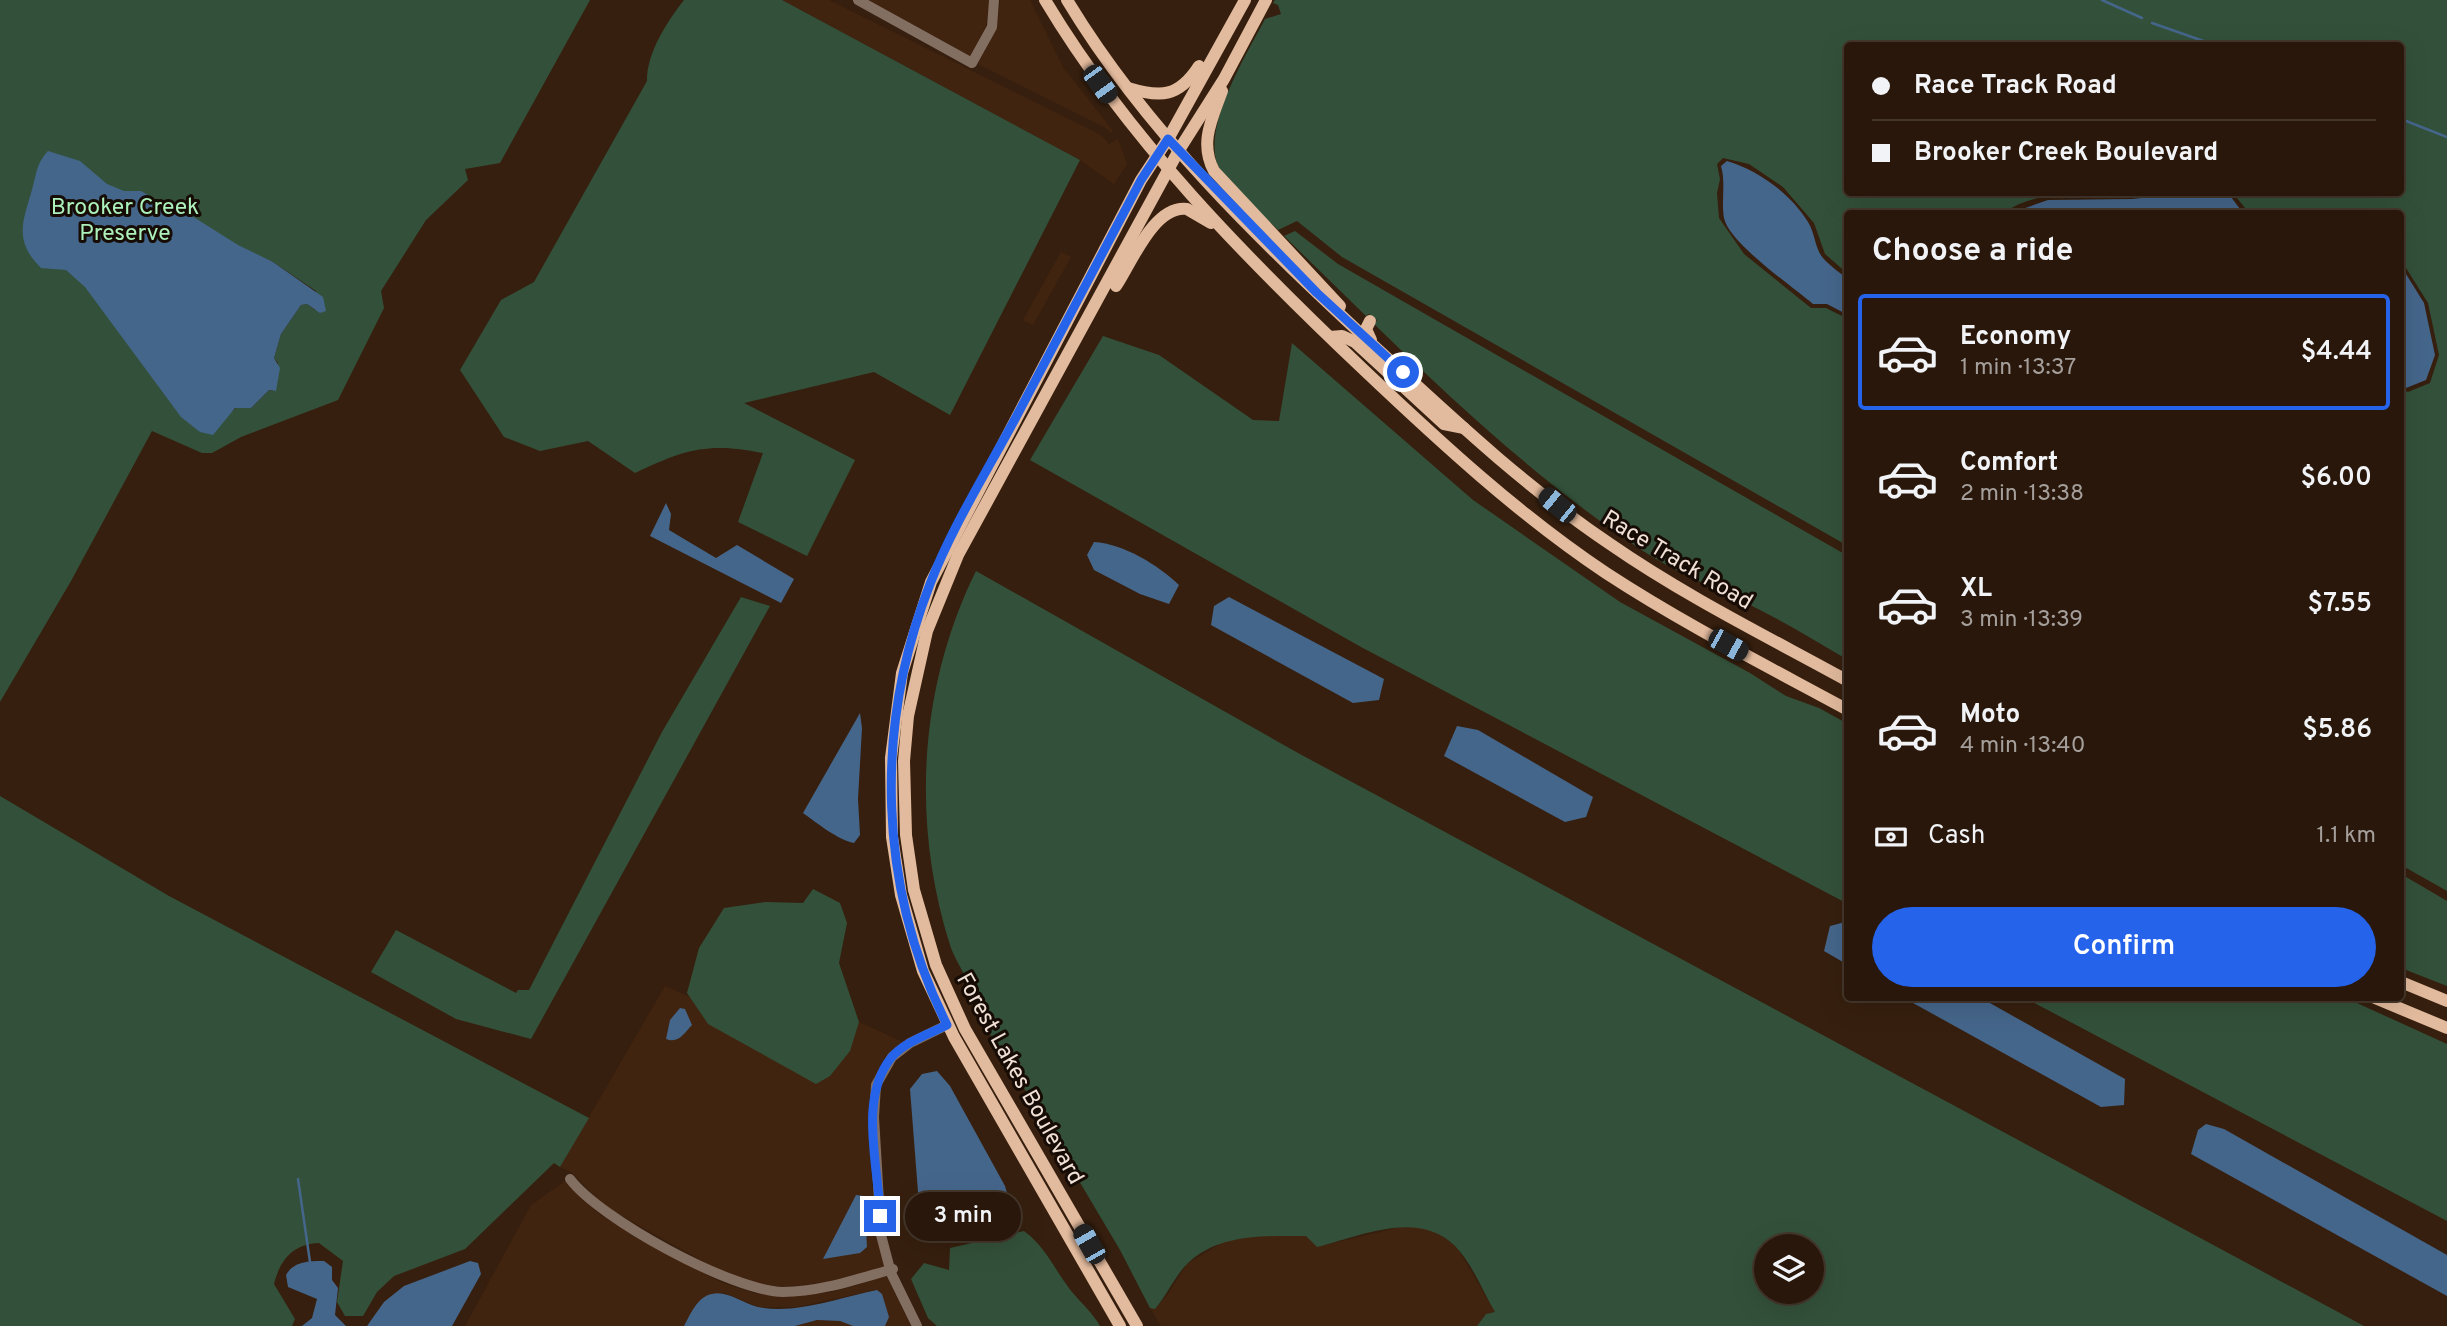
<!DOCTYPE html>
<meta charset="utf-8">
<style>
:root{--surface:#28170a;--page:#342418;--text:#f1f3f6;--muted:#a59f9c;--line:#44362b;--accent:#2563eb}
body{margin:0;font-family:Overpass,sans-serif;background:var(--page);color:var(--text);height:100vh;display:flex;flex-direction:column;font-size:26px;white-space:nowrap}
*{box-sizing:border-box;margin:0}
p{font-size:23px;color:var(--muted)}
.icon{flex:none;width:38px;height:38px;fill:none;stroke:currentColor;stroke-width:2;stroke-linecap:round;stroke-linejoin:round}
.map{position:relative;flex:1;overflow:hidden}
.drawer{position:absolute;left:1844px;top:210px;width:560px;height:791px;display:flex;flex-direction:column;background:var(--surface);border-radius:7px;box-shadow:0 7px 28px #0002,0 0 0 2px var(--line)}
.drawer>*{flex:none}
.guide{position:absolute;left:1844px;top:42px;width:560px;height:154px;border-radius:7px;box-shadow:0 7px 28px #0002,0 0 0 2px var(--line);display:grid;align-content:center;height:154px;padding:0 28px;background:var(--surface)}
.buttons{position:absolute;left:1754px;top:1234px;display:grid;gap:14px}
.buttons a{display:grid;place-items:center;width:70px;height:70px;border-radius:50%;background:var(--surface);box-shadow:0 7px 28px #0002,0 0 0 2px var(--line);font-size:35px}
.end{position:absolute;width:32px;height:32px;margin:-16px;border:9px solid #2563eb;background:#fff;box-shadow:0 0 0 4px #fff}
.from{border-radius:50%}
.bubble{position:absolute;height:49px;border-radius:24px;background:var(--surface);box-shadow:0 7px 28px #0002,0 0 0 2px var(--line);font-size:23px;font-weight:600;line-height:49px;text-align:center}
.car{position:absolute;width:21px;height:42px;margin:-21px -10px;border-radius:9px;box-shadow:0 0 5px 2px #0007;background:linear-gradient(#222 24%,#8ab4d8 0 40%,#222 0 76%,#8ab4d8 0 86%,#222 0)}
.guide b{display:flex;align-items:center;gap:24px;height:66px;font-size:26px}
.guide b+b{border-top:2px solid var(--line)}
.guide i{width:18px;height:18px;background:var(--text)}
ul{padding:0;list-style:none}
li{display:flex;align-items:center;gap:21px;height:116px;margin:0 14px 10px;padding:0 14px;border:4px solid transparent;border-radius:7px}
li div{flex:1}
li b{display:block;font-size:26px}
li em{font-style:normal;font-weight:600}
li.active{border-color:var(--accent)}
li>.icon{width:63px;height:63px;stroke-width:1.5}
h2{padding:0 28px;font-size:32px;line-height:84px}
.pay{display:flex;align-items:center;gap:18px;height:77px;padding:0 28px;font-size:26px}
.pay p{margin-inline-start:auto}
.action{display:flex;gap:14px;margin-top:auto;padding:14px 28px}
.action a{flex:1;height:80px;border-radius:42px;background:var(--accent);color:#fff;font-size:28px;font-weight:600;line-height:80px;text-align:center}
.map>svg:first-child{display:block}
</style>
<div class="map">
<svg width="2447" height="1326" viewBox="0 0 2447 1326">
<rect width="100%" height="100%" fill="#361f0e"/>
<!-- built -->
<g fill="#41240f">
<polygon points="782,0 829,0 1101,135 1109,144 1118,139 1127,164 1114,184 1080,160"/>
<polygon points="869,0 989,0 986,26 970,56"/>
<polygon points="1000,0 1030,0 1063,67 1113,131 1111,133 1106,128 978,64 996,30"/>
<polygon points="1061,252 1071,257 1033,325 1023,320"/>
<polygon points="665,986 690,997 708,1024 830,1076 849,1051 859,1022 903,1042 887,1054 871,1084 868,1117 875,1234 886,1266 829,1282 783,1287 755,1283 724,1273 604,1206 571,1172 560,1167"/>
<polygon points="565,1181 599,1214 720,1282 753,1293 785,1297 832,1292 887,1276 911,1326 885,1326 887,1324 876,1290 797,1307 759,1307 724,1293 696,1304 684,1326 465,1326 531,1205"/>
<polygon points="1405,1226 1431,1228 1457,1247 1495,1312 1486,1314 1477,1326 1161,1326 1150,1308 1156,1308 1168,1294 1187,1264 1223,1242 1257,1235 1306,1236 1317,1247"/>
<polygon points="817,1320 840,1321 853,1326 795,1326"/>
</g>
<!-- green -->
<g fill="#33513a" fill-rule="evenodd">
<path d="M0 0H590L500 163 465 169 468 180 426 220 381 291 384 308 338 400 241 437 212 453H202L152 431 71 581 0 702ZM252 253 273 262 316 291 315 310 307 304 301 305 281 334 274 358 278 363 273 391 269 390 251 408H236L230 413Z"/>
<path d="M684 0H782L1080 160 950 415 874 372 744 403 855 460 807 556 738 522 763 453C708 442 685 449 635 473L588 441 540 451 504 437 460 370 501 300 534 282 647 81C647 52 667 22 684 0Z"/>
<path d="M1275 0H2447V891L2401 865V389L2408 392 2430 383 2439 355 2428 303 2401 260V214L2249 213 2233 193 2401 192V46H1848V192L2149 193C2100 197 2046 184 2003 213L1848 214V274L1825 254 1814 223 1783 187 1749 164 1723 158 1717 164 1720 179 1717 193 1719 218 1744 254 1811 308H1826L1848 319V546L1342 257 1297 221 1278 230C1261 213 1233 191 1221 172 1197 133 1246 56 1265 19L1281 14 1278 5 1273 3Z"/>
<path d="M1295 231 1338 264 1848 556V660C1819 643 1790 625 1760 610 1719 589 1676 574 1637 547 1542 483 1456 404 1374 324L1377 320 1369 314 1366 316 1284 236Z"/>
<polygon points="1103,336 1159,355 1253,420 1279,421 1292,343 1473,500 1620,602 1750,673 1786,696 1819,708 1848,724 1848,904 1361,647 1030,460"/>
<path d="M976 571 1298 753 2364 1326H1477L1486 1314 1495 1312C1483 1292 1472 1263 1455 1246 1418 1209 1361 1236 1317 1247L1306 1236C1265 1236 1219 1233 1187 1264 1175 1276 1167 1295 1155 1309L1150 1308 1120 1250 995 1039C976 1024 977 1004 968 983 963 970 954 958 950 945 911 822 919 686 976 571ZM1766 1246H1811V1292H1766Z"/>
<polygon points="741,597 770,606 531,1039 456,1019 371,972 396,930 516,993 518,990 529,990 662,732"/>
<path d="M0 796 169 896 589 1118 560 1167 554 1163 465 1249 394 1276 377 1292 363 1316H345L337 1302 343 1261 319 1243C293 1244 280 1260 274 1284L295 1319 292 1326H0Z"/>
<polygon points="2401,874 2447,901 2447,986 2401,968"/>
<polygon points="813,889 840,903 847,923 839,963 859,1022 850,1051 830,1076 816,1084 708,1024 687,993 699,948 724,908 766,902 803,903"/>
<polygon points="2025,998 2346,998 2447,1044 2447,1221"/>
<path d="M1024 1231C1046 1247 1055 1271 1072 1292 1082 1304 1092 1312 1100 1326H937L928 1318 911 1279 924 1263 949 1270 950 1248Z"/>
</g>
<!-- water -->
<g fill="#45668b">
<path d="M48 151 80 161 107 184 124 191H141L170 208 184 211 238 245 273 262 323 297 326 311 320 313 307 304 301 305 281 334 274 358 280 368 276 391 269 390 251 408H235L213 435 200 432 181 417 85 287 66 270 41 268C12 239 24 220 33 186 37 171 37 163 48 151Z"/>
<path d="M1727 161C1758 170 1791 194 1808 222 1815 233 1815 249 1823 258 1830 266 1840 273 1848 279V315L1827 304H1813C1792 286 1729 243 1724 218 1721 202 1726 183 1721 166Z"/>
<polygon points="2200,192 2228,193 2243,213 2011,213 2048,200 2132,199"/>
<polygon points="2401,266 2424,303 2435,355 2426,380 2406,388 2401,384"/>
<polygon points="666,503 671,514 669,530 716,558 737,545 794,579 781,603 650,536"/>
<path d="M1094 542C1124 544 1158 565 1179 585L1169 604 1140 594 1094 570 1087 555Z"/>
<polygon points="1229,597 1384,679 1379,700 1353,703 1211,625 1214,606"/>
<path d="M860 713 862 728 858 799 860 835 854 843C838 840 817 823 803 813Z"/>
<polygon points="1457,726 1478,730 1593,797 1586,817 1565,822 1444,756"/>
<polygon points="1845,922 1848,924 1848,965 1824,951 1830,926"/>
<polygon points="1904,998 1981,998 2125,1079 2124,1105 2101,1107"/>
<path d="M680 1008 685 1009 692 1025C684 1033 679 1044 666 1039L670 1020Z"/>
<polygon points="937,1071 950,1086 1005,1186 1009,1200 998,1208 930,1213 918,1192 910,1089 922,1074"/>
<polygon points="2206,1124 2224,1129 2447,1255 2447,1296 2191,1154 2198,1130"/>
<polygon points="856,1195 864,1196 867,1247 860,1253 823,1259"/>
<path d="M324 1261 332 1267V1280L338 1288 335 1315 346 1326H302L312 1318 317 1299 288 1287 286 1275C294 1261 309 1261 324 1261Z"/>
<polygon points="470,1261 478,1263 481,1274 452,1326 367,1326 384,1302 404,1286"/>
<path d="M877 1290 882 1294 889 1317 885 1326H853L840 1321 817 1320 795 1326H684C690 1315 695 1302 706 1296 724 1287 741 1303 758 1307 795 1315 841 1297 877 1290Z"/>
</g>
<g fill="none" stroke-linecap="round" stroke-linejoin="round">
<!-- stream -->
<g stroke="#45668b" stroke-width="2.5">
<polyline points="2102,0 2142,18"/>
<polyline points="2152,23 2212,44"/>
<polyline points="2401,119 2447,137"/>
<polyline points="298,1179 310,1262"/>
</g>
<!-- minor -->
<g stroke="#836f62" stroke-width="10">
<polyline points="858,0 972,63 992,27 994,0"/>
<path d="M570 1179C600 1219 732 1291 783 1292 820 1292 857 1279 893 1269"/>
<polyline points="917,1326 891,1273 881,1235 874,1117 876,1085 892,1057 910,1043 947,1025"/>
</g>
<!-- major -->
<g stroke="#e2ba9d" stroke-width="12">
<path d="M1045 0C1128 139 1247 259 1364 370 1440 442 1519 515 1606 573 1684 624 1767 666 1848 710"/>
<path d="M1067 0C1147 133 1262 242 1375 347 1450 416 1525 487 1610 544 1685 596 1768 637 1848 681"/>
<path d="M1128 88C1161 98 1179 97 1199 66"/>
<path d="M1222 91C1212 119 1199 143 1214 171L1340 306"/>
<path d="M1116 286C1132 262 1154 205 1187 209L1211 223"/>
<polyline points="1370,321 1366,329 1371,340"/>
<polyline points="1330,337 1342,336 1355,342 1444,424 1464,428"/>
<polyline points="2401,982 2447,1001"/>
<polyline points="2375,998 2447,1028"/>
<polyline points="1120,1326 954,1037 923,971 901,895 892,837 891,758 902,673 931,582 1141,180 1168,139 1245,0"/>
<polyline points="1137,1326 965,1029 936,965 914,890 906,835 904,761 908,716 927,631 958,555 1179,150 1224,79 1266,0"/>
</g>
</g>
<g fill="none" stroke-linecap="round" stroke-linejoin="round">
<!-- route -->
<path stroke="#2563eb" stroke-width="9" d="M880 1216C879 1167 858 1099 891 1058 904 1042 929 1034 947 1025 878 887 874 727 930 584 952 527 986 473 1015 419 1057 339 1099 260 1141 180L1168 139 1317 293 1403 372"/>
</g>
<g text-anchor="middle" stroke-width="6" stroke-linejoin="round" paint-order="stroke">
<!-- park labels -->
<g font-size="23" fill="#acf0bb" stroke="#160c05">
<text x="125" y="214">Brooker Creek<tspan x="125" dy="26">Preserve</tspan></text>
</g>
<!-- street labels -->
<g font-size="23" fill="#f0e0d6" stroke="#160c05">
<text transform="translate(1678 559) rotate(31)" y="8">Race Track Road</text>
<text transform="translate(1021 1078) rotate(61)" y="8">Forest Lakes Boulevard</text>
</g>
</g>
</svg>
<div class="buttons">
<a><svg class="icon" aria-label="layers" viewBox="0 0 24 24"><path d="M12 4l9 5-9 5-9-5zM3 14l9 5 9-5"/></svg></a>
</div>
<i class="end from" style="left:1403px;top:372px"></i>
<i class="end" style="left:880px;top:1216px"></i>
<div class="bubble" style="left:905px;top:1192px;width:116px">3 min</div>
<i class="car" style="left:1100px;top:84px;rotate:144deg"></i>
<i class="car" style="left:1557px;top:505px;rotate:309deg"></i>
<i class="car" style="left:1728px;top:645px;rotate:119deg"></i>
<i class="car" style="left:1089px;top:1244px;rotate:330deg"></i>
<div class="guide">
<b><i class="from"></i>Race Track Road</b>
<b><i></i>Brooker Creek Boulevard</b>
</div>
<section class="drawer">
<h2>Choose a ride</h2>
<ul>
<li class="active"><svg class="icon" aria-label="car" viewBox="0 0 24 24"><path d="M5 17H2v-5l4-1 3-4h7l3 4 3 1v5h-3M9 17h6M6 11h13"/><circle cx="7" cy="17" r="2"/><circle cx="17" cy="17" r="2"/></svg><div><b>Economy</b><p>1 min · 13:37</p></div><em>$4.44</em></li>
<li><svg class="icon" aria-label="car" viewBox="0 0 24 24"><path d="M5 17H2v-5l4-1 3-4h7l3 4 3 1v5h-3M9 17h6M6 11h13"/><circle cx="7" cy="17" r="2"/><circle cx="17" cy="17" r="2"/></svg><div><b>Comfort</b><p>2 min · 13:38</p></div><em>$6.00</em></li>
<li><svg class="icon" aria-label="car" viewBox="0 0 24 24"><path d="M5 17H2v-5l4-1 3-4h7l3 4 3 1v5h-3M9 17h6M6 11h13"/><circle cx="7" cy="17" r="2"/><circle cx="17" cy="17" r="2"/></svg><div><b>XL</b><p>3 min · 13:39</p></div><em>$7.55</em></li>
<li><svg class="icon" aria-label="car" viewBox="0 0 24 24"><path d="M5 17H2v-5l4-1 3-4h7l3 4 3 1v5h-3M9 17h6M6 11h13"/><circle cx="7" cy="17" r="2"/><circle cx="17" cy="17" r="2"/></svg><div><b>Moto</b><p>4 min · 13:40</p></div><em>$5.86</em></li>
</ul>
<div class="pay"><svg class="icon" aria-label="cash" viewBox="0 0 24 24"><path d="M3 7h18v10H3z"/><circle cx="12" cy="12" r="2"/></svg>Cash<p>1.1 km</p></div>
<div class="action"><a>Confirm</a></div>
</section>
</div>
